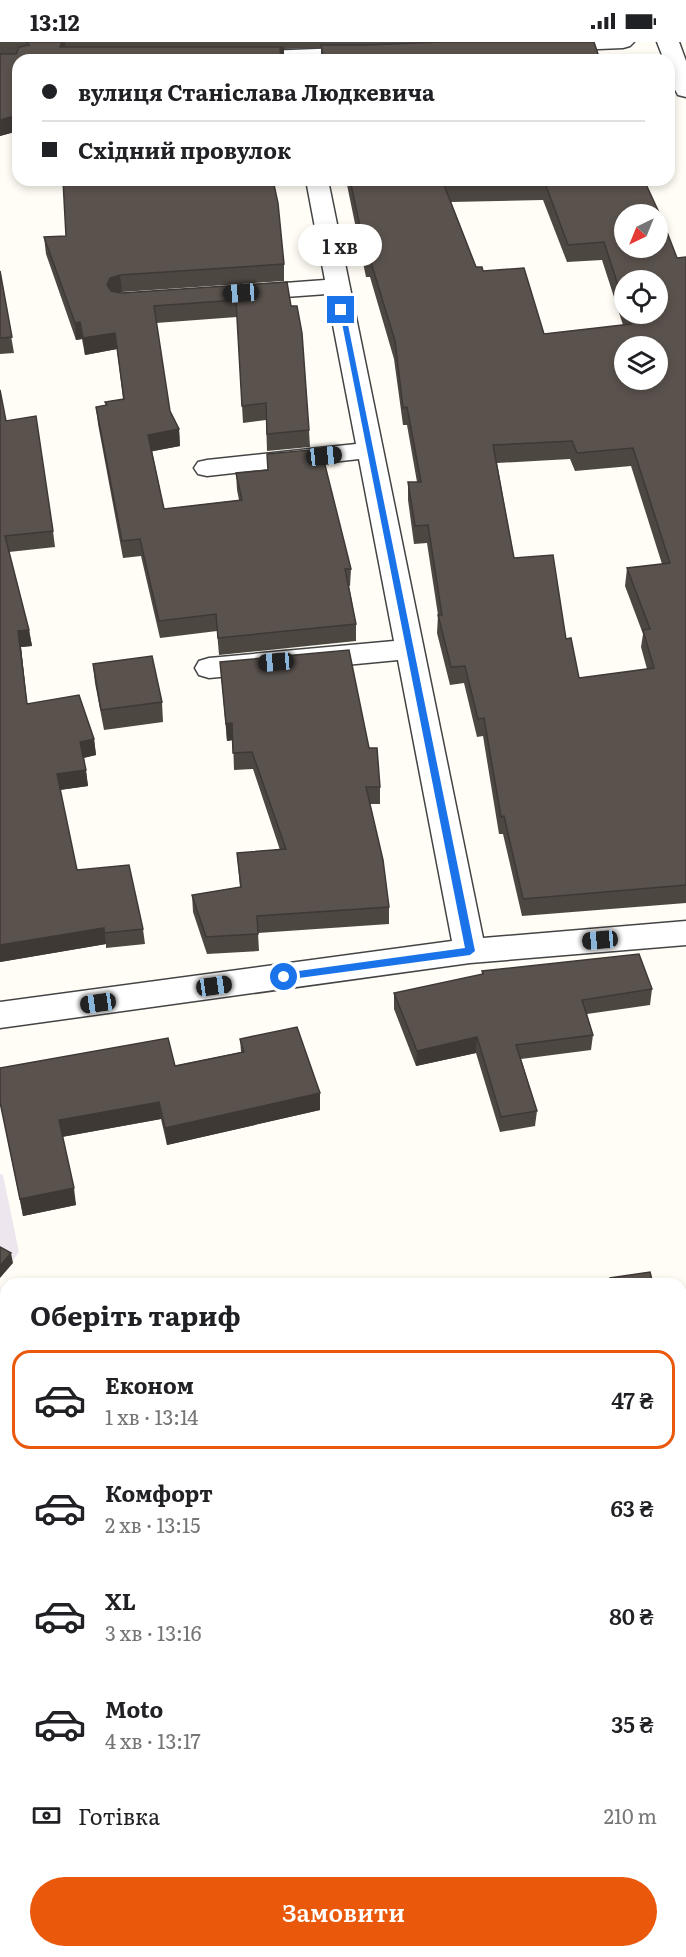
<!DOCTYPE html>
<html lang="uk">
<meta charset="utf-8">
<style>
:root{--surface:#fff;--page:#f6f6f6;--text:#202124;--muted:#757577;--line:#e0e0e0;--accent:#ea580c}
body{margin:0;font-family:Literata,serif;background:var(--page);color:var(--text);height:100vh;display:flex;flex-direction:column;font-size:22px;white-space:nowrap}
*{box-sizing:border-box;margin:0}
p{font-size:20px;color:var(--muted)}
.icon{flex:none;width:33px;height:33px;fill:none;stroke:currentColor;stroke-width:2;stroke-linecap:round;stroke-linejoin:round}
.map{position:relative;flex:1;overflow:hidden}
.details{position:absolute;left:0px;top:1236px;width:687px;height:680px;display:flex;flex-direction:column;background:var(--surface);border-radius:18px 18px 0 0;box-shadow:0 3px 9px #0003}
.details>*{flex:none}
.banner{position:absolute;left:12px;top:12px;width:663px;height:132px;border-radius:18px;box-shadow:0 3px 9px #0003;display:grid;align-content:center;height:132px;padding:0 30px;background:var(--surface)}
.needle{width:39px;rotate:223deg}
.controls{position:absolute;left:614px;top:162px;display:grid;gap:12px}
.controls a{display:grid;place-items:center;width:54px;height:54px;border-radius:50%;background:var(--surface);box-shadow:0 3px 9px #0003;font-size:30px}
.end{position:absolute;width:27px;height:27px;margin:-14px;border:8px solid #1a73e8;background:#fff;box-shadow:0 0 0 3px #fff}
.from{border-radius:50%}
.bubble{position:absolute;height:42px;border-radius:21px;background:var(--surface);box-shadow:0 3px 9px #0003;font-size:20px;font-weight:600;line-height:42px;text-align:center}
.car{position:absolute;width:18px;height:36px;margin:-18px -9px;border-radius:8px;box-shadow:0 0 4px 2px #0007;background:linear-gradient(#222 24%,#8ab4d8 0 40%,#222 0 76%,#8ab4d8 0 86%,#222 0)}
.banner b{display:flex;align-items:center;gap:21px;height:57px;font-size:22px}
.banner b+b{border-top:2px solid var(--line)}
.banner i{width:15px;height:15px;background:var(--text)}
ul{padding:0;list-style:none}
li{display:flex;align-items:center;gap:18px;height:99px;margin:0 12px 9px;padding:0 18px;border:3px solid transparent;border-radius:18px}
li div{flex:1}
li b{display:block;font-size:22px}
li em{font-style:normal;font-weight:600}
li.on{border-color:var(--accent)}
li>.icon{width:54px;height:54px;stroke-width:1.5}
h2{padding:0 30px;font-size:27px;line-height:72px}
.pay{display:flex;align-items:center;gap:15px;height:66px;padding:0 30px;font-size:22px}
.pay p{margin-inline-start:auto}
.action{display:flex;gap:12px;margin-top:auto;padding:12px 30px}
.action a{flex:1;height:69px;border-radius:36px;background:var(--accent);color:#fff;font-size:24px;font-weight:600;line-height:69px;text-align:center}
.status{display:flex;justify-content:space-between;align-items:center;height:42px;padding:0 30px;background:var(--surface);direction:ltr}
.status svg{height:16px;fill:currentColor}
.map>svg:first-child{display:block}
</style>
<div class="status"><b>13:12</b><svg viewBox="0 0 49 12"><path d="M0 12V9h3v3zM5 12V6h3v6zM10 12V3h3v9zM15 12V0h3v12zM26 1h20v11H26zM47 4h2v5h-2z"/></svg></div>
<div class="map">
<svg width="686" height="1915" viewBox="0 0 686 1915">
<rect width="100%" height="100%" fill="#fffdf5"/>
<!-- industrial -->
<polygon fill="#eee6ef" points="0,1132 3,1133 19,1210 0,1236"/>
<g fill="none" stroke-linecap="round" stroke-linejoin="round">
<defs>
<g id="minor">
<polygon points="541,0 634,0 630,4 623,6 550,9 542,8 539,3"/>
<path d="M657 0H679L686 19V55L678 53C671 42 669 31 669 18H664Z"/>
<polygon points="367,5 375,6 378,11 375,16 352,18 229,18 227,16 230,11 238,10"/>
<polygon points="306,138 328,138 483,896 686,879 686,903 470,921 0,986 0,960 452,899 398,618 209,636 199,633 195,626 199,619 209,616 394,599 359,417 207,434 198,432 194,426 198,420 207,418 356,402 327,252 243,258 234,256 231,251 234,246 243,244 325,238"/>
<polygon points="686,1874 686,1915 625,1915 627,1910 681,1910 681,1876"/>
</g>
</defs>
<!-- minor casing -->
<use href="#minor" stroke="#444" stroke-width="3"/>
<!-- minor -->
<use href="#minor" fill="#fff" fill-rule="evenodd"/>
</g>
<!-- wall -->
<g fill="#4d4742" fill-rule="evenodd">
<polygon points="0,0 436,0 600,18 321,18 321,6 284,7 284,18 18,18 18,89 0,94"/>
<path d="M346 138H644L677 216 686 215V861L522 874 503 792H499L483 694 477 695 464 641 450 643 437 591 438 573 427 501 414 502 408 458V440H417L407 383H403L394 317 370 235H366ZM543 158 567 220 602 218 623 283 544 292 483 229 476 225 451 160ZM624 238 657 272H624ZM570 417 575 429 631 424 662 522 627 526 625 544 643 592 641 605 647 627 579 636 566 597 514 516 497 421Z"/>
<polygon points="44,195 284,222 284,239 122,250 118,251 121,251 287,240 309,388 310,405 267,409 266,378 243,381 237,275 156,281 170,369 179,387 180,404 152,409 164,467 239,458 237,448 236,431 351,527 350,544 349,544 356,582 356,599 219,613 217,589 160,596 141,514 123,516 98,382 96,365 106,363 105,360 123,357 117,307 85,313 82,297 76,298 46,212"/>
<polygon points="0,229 14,311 0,312"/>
<polygon points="6,379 53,489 55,505 9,510 29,588 32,604 21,605 27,662 94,697 96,713 84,716 88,744 60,748 77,828 143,887 145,902 106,906 106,902 0,920"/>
<polygon points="220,620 369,706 380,745 380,762 370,762 389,865 389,882 258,891 259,909 207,912 193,870 192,853 240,845 237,811 280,808 253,727 234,728 233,698 227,699"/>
<polygon points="93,622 162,660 163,680 104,688 95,641"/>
<polygon points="482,929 652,947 650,963 587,972 593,993 591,1008 521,1017 537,1069 535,1084 500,1090 476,1011 416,1024 394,967 394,951 482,933"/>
<polygon points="240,997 320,1068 167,1103 161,1077 62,1095 76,1163 23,1174 0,1060 241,1010"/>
<polygon points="681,1576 686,1589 686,1687 681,1678"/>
<polygon points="233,1910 462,1910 464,1915 234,1915"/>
</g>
<!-- shaded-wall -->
<g fill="#3f3936">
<polygon points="62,0 65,0 66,11 60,5"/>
<polygon points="284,5 284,18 280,18 280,6"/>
<polygon points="18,73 18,89 0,94 0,78"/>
<polygon points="120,233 122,250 111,253 107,243 110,236"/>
<polygon points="80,280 82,297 76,298 75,281"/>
<polygon points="115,291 117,307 85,313 83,296"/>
<polygon points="179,387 180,404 149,410 148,393"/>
<polygon points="29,588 32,604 21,605 29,678 18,589"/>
<polygon points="232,681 233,698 227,699 226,682"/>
<polygon points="94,697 96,713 82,716 80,700"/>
<polygon points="86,728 88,744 59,748 57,732"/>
<polygon points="104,886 106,902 0,920 0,903"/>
<polygon points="477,995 476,1011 416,1024 417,1009"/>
<polygon points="320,1051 320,1068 167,1103 165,1086"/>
<polygon points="159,1060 161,1077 61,1095 59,1078"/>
<polygon points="74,1146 76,1163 23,1174 20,1157"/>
<polygon points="11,1211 13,1221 0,1236 0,1224"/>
<polygon points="345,1910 345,1915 331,1915"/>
</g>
<!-- building -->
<g fill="#5a524d" stroke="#3f3936" stroke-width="1.5" fill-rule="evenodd">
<polygon points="26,0 62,0 60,5 284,5 280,6 281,18 18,18 18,73 0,78 0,12 16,12 19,5 29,3"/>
<polygon points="441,0 594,0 600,18 324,18 321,3 369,3"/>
<polygon points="63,138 273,138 278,161 284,222 120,233 110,236 107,243 111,249 121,251 287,240 291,264 297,264 302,291 309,388 267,392 266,361 242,364 236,258 154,264 170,369 179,387 148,393 164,467 242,458 236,431 268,428 267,412 321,407 351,527 345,527 356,582 218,596 216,572 159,579 140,497 122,499 96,365 107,363 105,360 124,357 115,291 83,296 80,280 75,281 44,195 66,194"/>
<path d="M350 138H644L662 177 677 216 686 215V843L523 857 504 774 501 775 484 676 478 677 465 624 451 625 438 573H442L428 483 415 484 408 440H421L407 365 403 366 395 299 370 217H367ZM545 141 568 203 604 200 624 262V238H657V272H627L631 282 544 292 524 226 483 229 482 225H476L444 143ZM624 172H657V206H624ZM624 304H657V338H624ZM572 399 577 411 633 406 670 521 627 526 650 587 643 588 654 626 579 636 571 596 566 597 553 513 514 516 493 403Z"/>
<polygon points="0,229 12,295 0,296"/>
<polygon points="0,348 6,379 36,374 53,489 5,494 29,588 18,589 27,662 79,653 94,697 80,700 86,728 57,732 77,828 129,823 143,887 104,891 104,886 0,903"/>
<polygon points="349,608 369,706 377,706 380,745 366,745 383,818 389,865 257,874 258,892 206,895 192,853 241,845 237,811 286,807 252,710 233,711 232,681 226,682 220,620"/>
<polygon points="152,614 162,660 101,668 93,622"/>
<polygon points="639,912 652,947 582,958 593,993 516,1003 537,1069 501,1075 477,995 417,1009 394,951 483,932 482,929"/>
<polygon points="297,985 320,1051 165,1086 159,1060 59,1078 74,1146 20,1157 0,1060 0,1026 168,996 175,1024 244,1010 240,997"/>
<polygon points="0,1205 11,1211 0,1224"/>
<polygon points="650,1230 653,1242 611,1242 610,1236"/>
<polygon points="681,1576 686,1589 686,1666 681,1656"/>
<polygon points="235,1910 345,1910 331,1915 237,1915"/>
<polygon points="345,1910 462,1910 464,1915 347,1915"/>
</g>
<!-- route -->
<polygon fill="#1a73e8" points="339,266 345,268 475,909 470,913 284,938 279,935 284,931 465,906"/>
</svg>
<div class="controls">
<a><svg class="needle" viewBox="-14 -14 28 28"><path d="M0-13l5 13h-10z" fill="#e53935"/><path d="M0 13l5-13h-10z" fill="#757577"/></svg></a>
<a><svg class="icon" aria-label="locate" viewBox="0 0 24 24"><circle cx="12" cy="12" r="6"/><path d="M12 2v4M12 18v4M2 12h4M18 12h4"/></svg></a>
<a><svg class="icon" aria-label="layers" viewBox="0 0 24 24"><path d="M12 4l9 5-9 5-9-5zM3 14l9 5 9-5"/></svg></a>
</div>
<i class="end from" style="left:284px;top:935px"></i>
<i class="end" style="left:341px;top:268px"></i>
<div class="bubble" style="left:298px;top:182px;width:84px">1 хв</div>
<i class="car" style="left:241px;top:251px;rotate:266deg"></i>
<i class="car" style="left:324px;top:414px;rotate:84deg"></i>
<i class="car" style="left:276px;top:620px;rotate:265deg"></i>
<i class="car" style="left:600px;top:898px;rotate:265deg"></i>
<i class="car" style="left:214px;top:944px;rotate:82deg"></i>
<i class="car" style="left:98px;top:961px;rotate:262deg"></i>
<div class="banner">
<b><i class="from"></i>вулиця Станіслава Людкевича</b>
<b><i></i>Східний провулок</b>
</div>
<section class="details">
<h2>Оберіть тариф</h2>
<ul>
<li class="on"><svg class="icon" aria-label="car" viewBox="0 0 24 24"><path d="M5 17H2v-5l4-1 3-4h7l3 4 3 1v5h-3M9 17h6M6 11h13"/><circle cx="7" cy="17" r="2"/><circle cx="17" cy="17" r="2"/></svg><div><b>Економ</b><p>1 хв · 13:14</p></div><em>47 ₴</em></li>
<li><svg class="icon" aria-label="car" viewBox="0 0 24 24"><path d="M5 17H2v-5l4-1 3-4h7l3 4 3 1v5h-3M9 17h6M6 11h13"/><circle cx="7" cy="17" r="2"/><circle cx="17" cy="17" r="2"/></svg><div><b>Комфорт</b><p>2 хв · 13:15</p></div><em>63 ₴</em></li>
<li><svg class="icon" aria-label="car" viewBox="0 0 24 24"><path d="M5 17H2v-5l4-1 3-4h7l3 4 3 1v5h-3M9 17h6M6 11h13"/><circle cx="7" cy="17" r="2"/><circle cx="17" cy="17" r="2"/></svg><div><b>XL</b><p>3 хв · 13:16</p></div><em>80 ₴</em></li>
<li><svg class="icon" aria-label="car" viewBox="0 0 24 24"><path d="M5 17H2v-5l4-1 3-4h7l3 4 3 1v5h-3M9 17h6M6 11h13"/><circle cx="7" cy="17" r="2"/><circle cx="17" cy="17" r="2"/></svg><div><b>Moto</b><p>4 хв · 13:17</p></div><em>35 ₴</em></li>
</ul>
<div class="pay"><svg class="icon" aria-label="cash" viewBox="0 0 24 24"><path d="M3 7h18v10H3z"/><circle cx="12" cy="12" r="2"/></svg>Готівка<p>210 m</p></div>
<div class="action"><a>Замовити</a></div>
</section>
</div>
